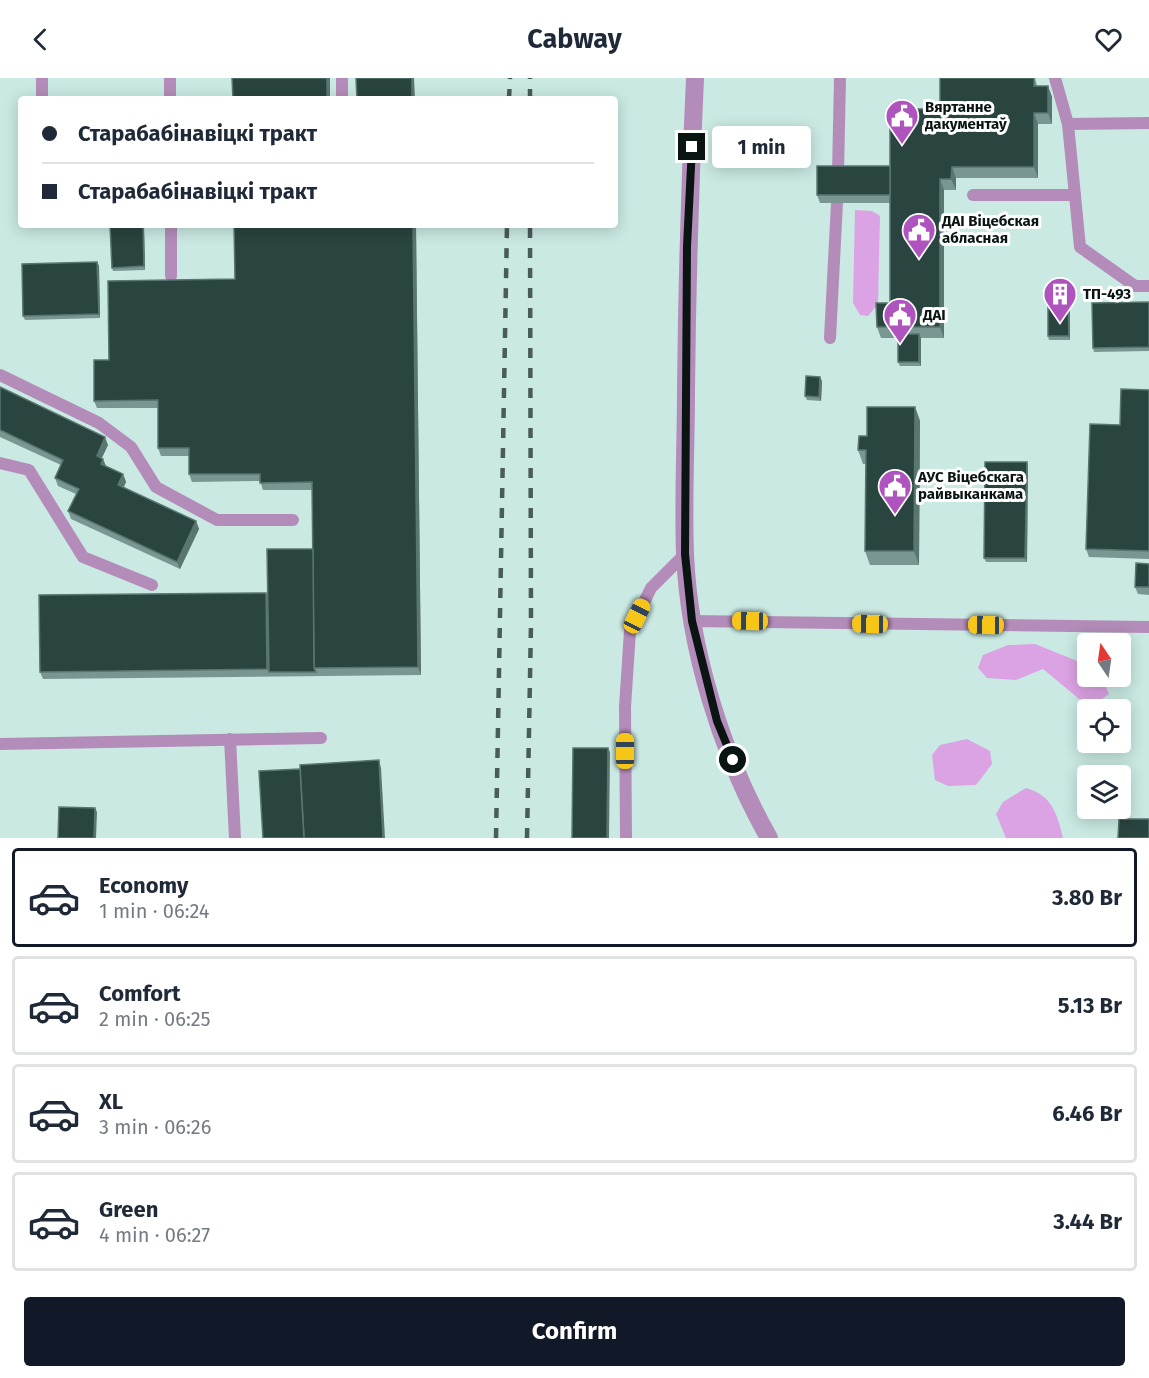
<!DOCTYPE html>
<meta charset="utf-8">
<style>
:root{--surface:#fff;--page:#f6f6f7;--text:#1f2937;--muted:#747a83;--line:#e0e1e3;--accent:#111827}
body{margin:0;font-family:"Fira Sans",sans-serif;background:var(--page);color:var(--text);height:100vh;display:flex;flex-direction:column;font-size:22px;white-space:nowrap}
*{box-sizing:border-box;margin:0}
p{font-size:20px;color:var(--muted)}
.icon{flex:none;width:33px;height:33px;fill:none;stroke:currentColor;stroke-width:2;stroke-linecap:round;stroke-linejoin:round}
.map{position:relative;height:760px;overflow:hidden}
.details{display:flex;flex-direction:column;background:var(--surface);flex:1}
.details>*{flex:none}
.banner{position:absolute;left:18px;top:18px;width:600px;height:132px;border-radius:6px;box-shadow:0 3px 15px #0003;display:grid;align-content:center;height:132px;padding:0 24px;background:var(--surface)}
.needle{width:39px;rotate:347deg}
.buttons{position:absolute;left:1077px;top:555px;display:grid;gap:12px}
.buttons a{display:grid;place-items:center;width:54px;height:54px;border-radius:6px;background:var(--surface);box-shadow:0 3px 15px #0003;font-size:30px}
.end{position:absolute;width:27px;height:27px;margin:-14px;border:8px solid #0a1513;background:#fff;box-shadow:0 0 0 3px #fff}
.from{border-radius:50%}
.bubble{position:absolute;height:42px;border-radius:6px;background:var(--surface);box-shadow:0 3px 15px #0003;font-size:20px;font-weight:700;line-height:42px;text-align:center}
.car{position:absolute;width:18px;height:36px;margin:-18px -9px;border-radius:8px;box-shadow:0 0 4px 2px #0007;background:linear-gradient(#f5c518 24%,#345 0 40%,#f5c518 0 76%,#345 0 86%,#f5c518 0)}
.banner b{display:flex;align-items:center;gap:21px;height:57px;font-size:22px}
.banner b+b{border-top:2px solid var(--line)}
.banner i{width:15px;height:15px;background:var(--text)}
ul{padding:10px 0 0;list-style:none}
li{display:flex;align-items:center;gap:18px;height:99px;margin:0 12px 9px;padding:0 12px;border:3px solid var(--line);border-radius:6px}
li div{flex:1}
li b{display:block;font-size:22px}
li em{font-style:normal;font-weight:700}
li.current{border-color:var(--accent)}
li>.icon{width:54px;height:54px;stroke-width:1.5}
.primary-button{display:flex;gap:12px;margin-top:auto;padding:12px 24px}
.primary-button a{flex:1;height:69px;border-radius:6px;background:var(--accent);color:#fff;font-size:24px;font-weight:700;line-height:69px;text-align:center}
header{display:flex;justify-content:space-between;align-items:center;height:78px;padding:0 24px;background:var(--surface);font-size:27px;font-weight:700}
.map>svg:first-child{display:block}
</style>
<header><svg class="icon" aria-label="back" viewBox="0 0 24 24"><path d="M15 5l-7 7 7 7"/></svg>Cabway<svg class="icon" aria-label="heart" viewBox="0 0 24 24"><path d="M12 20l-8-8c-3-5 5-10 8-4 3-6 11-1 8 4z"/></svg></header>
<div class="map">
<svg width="1149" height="760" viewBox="0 0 1149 760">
<rect width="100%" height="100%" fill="#cae9e3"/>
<!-- green -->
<g fill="#dba3e3">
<polygon points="855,132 872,133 880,138 878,226 868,238 860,237 853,225"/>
<polygon points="1035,566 1087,587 1088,598 1102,599 1109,616 1098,624 1084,625 1043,591 1016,602 987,600 978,590 983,577 1008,567"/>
<polygon points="967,661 990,673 992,686 976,707 948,708 935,702 932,677 940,667"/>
<path d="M1026 710C1052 717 1057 736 1063 760H1006L996 736 1003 724Z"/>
</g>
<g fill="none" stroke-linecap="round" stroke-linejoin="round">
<!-- lane -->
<g stroke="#b48cb9" stroke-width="12">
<polyline points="170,0 170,21"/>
<polyline points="342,0 342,21"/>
<polyline points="1055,0 1068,46 1080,169 1135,208 1149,208"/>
<polyline points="42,21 42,0"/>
<polyline points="1068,46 1149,45"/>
<polyline points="838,95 840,0"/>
<polyline points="973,117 1075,117"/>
<polyline points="171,147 171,198"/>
<polyline points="830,260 837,125"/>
<polyline points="0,297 99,345 131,369 156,409 217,442 293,442"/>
<polyline points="0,385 29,392 83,479 152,507"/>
<polyline points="692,543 1149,549"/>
<polyline points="230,661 235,760"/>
<polyline points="0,666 321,660"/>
<polyline points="626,760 625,629 630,553 651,510 685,476"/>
</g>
<!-- street -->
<path stroke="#b48cb9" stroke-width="18" d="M695 0C690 104 687 208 686 312 686 367 683 421 685 476 689 571 722 677 769 760"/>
<!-- rail -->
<g stroke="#4a5c58" stroke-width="4.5" stroke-dasharray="10 10" stroke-linecap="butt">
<polyline points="509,21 510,0"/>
<polyline points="530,21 530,0"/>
<polyline points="496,760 507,147"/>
<polyline points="527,760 531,546 530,147"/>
</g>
</g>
<!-- wall -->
<g fill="#7a9692">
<polygon points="1035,0 1037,8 1048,8 1052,19 1052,46 1038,46 1038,100 956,100 956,112 944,112 944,260 921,260 921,288 900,288 898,284 898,260 881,260 877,249 890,225 890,125 820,125 817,117 890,88 914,38 940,31"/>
<polygon points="110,147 144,147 145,192 113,193 112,190"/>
<polygon points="234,147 416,147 421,597 43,601 40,594 268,519 313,471 312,412 263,412 260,403 192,404 189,396 189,378 161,378 158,370 158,330 97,330 94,323 109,282 235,201"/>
<polygon points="97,184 99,188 100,240 25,242 23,238"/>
<polygon points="1149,224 1149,273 1094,274 1093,270"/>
<polygon points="1070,228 1070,262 1049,262 1048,258"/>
<polygon points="822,303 821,323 807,322 805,318"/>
<polygon points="0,309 108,367 102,380 106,388 123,396 126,404 124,409 196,443 199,451 180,491 71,441 68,433 76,416 58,408 55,400 61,387 0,359"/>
<polygon points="1149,312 1149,481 1089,479 1086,471 1120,347"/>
<polygon points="915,329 920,343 919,487 870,487 865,473 866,386 863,386 858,372 867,358"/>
<polygon points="1028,388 1027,484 986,484 984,480"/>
<polygon points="1149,486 1149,517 1138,516 1135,509"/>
</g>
<!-- shaded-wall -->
<g fill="#5a7671">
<rect x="327" y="0" width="3" height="21"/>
<polygon points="412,0 414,0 415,21 412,21"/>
<polygon points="1048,8 1052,19 1052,46 1048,35"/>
<polygon points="1034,35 1038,46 1038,100 1034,89"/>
<polygon points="952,89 956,100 956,112 951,101"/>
<polygon points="940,101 944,112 944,260 940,249"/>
<polygon points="143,147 144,147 145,192 144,188"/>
<polygon points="413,147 416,147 421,597 418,589"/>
<polygon points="97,184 99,188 100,240 99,236"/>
<polygon points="1068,224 1070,228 1070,262 1069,258"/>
<polygon points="919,256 921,260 921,288 919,284"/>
<polygon points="820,299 822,303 821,323 819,319"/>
<polygon points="915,329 920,343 919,487 914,473"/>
<polygon points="105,359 108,367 99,385 97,378"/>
<polygon points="103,381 106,388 101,386"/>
<polygon points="1027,384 1028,388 1027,484 1025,480"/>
<polygon points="123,396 126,404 121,414 118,407"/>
<polygon points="196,443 199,451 180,491 177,484"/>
<polygon points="266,515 269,522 269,594 267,591"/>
<polygon points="608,670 610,674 609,760 607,760"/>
<polygon points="379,682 381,690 385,760 383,760"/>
<polygon points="95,730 97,734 96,760 94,760"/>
</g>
<!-- building -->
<g fill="#2a4440" stroke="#5a7671" stroke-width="1.5">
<polygon points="232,0 327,0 327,21 233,21"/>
<polygon points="356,0 412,0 412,21 357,21"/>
<polygon points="940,0 1034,0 1034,8 1048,8 1048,35 1034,35 1034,89 952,89 951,101 940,101 940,249 877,249 876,225 890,225 890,38 914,38 914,31 940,31"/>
<rect x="817" y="88" width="73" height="29"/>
<polygon points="110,147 143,147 144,188 112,190"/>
<polygon points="234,147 413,147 418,589 314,590 312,404 260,405 260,396 189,396 189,370 158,370 158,322 94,323 94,282 109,282 108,203 235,201"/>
<polygon points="97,184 99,236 23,238 22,186"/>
<polygon points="1068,224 1069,258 1048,258 1048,225"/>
<polygon points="1149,224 1149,269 1093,270 1092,225"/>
<rect x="898" y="256" width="21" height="28"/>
<polygon points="806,298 820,299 819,319 805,318"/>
<polygon points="0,309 105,359 97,378 103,381 101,386 123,396 118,407 196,443 177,484 68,433 79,411 55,400 63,382 0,352"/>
<polygon points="1121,311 1149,312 1149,473 1086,471 1090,346 1120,347"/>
<polygon points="867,329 915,329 914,473 865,473 866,372 858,372 859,358 867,358"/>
<polygon points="985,384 1027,384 1025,480 984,480"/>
<polygon points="267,471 313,471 314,590 316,594 269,594"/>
<polygon points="1136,485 1149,486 1149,509 1135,509"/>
<polygon points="266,515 267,591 40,594 39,517"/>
<polygon points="573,670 608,670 607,760 572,760"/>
<polygon points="379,682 383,760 304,760 300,687"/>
<polygon points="300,691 304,760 263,760 259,693"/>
<polygon points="59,729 95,730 94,760 58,760"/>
<polygon points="1119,741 1149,741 1149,760 1118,760"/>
</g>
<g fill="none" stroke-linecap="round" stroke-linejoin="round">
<!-- route -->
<polyline stroke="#0a1513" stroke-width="8" points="692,69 687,168 685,476 692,543 717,643 733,682"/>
</g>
<!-- icons -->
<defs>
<symbol id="civic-pin" viewBox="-11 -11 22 30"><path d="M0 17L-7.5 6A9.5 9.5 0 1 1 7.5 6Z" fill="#af53be" stroke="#fff"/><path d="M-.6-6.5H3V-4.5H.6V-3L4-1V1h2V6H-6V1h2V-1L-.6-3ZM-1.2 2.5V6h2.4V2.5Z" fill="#fff"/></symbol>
<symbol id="building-pin" viewBox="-11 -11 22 30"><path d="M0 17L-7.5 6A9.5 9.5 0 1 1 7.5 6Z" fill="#af53be" stroke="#fff"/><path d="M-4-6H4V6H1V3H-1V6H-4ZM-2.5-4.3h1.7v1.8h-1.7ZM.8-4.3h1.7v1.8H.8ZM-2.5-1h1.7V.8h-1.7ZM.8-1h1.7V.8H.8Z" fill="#fff"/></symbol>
</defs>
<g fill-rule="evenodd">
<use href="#civic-pin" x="883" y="19" width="38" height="52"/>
<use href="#civic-pin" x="900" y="133" width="38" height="52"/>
<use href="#building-pin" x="1041" y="197" width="38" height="52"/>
<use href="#civic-pin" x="881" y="218" width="38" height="52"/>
<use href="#civic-pin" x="876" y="389" width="38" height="52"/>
</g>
<g text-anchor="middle" stroke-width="6" stroke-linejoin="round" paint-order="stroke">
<!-- poi labels -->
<g font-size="15" font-weight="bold" fill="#0a1513" stroke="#fff" text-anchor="start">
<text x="925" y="34">Вяртанне<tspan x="925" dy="17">дакументаў</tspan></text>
<text x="942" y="148">ДАІ Віцебская<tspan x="942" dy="17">абласная</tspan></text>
<text x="1083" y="221">ТП-493</text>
<text x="923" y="242">ДАІ</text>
<text x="918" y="404">АУС Віцебскага<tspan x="918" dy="17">райвыканкама</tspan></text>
</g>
</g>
</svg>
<div class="buttons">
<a><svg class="needle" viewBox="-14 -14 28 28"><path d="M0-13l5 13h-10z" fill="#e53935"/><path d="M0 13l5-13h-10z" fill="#747a83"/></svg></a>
<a><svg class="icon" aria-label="locate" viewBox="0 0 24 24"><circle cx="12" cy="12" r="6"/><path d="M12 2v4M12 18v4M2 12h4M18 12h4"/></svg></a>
<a><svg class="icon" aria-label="layers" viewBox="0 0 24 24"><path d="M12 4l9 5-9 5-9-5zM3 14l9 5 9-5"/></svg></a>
</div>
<i class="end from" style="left:733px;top:682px"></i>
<i class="end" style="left:692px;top:69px"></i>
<div class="bubble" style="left:712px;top:48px;width:99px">1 min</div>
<i class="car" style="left:637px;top:538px;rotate:26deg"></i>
<i class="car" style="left:750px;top:543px;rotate:271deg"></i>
<i class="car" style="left:870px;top:546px;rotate:271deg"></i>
<i class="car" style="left:986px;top:547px;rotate:271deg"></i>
<i class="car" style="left:625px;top:673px;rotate:0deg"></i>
<div class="banner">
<b><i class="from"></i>Старабабінавіцкі тракт</b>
<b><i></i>Старабабінавіцкі тракт</b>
</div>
</div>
<section class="details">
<ul>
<li class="current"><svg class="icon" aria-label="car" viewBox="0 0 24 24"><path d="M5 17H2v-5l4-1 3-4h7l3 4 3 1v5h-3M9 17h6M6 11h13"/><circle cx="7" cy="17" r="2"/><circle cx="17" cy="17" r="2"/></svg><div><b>Economy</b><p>1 min · 06:24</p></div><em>3.80 Br</em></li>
<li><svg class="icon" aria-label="car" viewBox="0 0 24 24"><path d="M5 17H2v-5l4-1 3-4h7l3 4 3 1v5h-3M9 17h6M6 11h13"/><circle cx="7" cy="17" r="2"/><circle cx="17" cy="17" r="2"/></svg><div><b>Comfort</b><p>2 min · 06:25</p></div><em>5.13 Br</em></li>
<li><svg class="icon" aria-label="car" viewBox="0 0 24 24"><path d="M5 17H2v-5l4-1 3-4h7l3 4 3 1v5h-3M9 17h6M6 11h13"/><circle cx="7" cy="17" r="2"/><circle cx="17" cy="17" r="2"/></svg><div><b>XL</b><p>3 min · 06:26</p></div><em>6.46 Br</em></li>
<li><svg class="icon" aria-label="car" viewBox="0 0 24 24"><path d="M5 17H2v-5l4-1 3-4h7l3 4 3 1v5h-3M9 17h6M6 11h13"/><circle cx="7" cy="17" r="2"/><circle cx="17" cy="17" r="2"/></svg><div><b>Green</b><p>4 min · 06:27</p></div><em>3.44 Br</em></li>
</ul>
<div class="primary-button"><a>Confirm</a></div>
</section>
